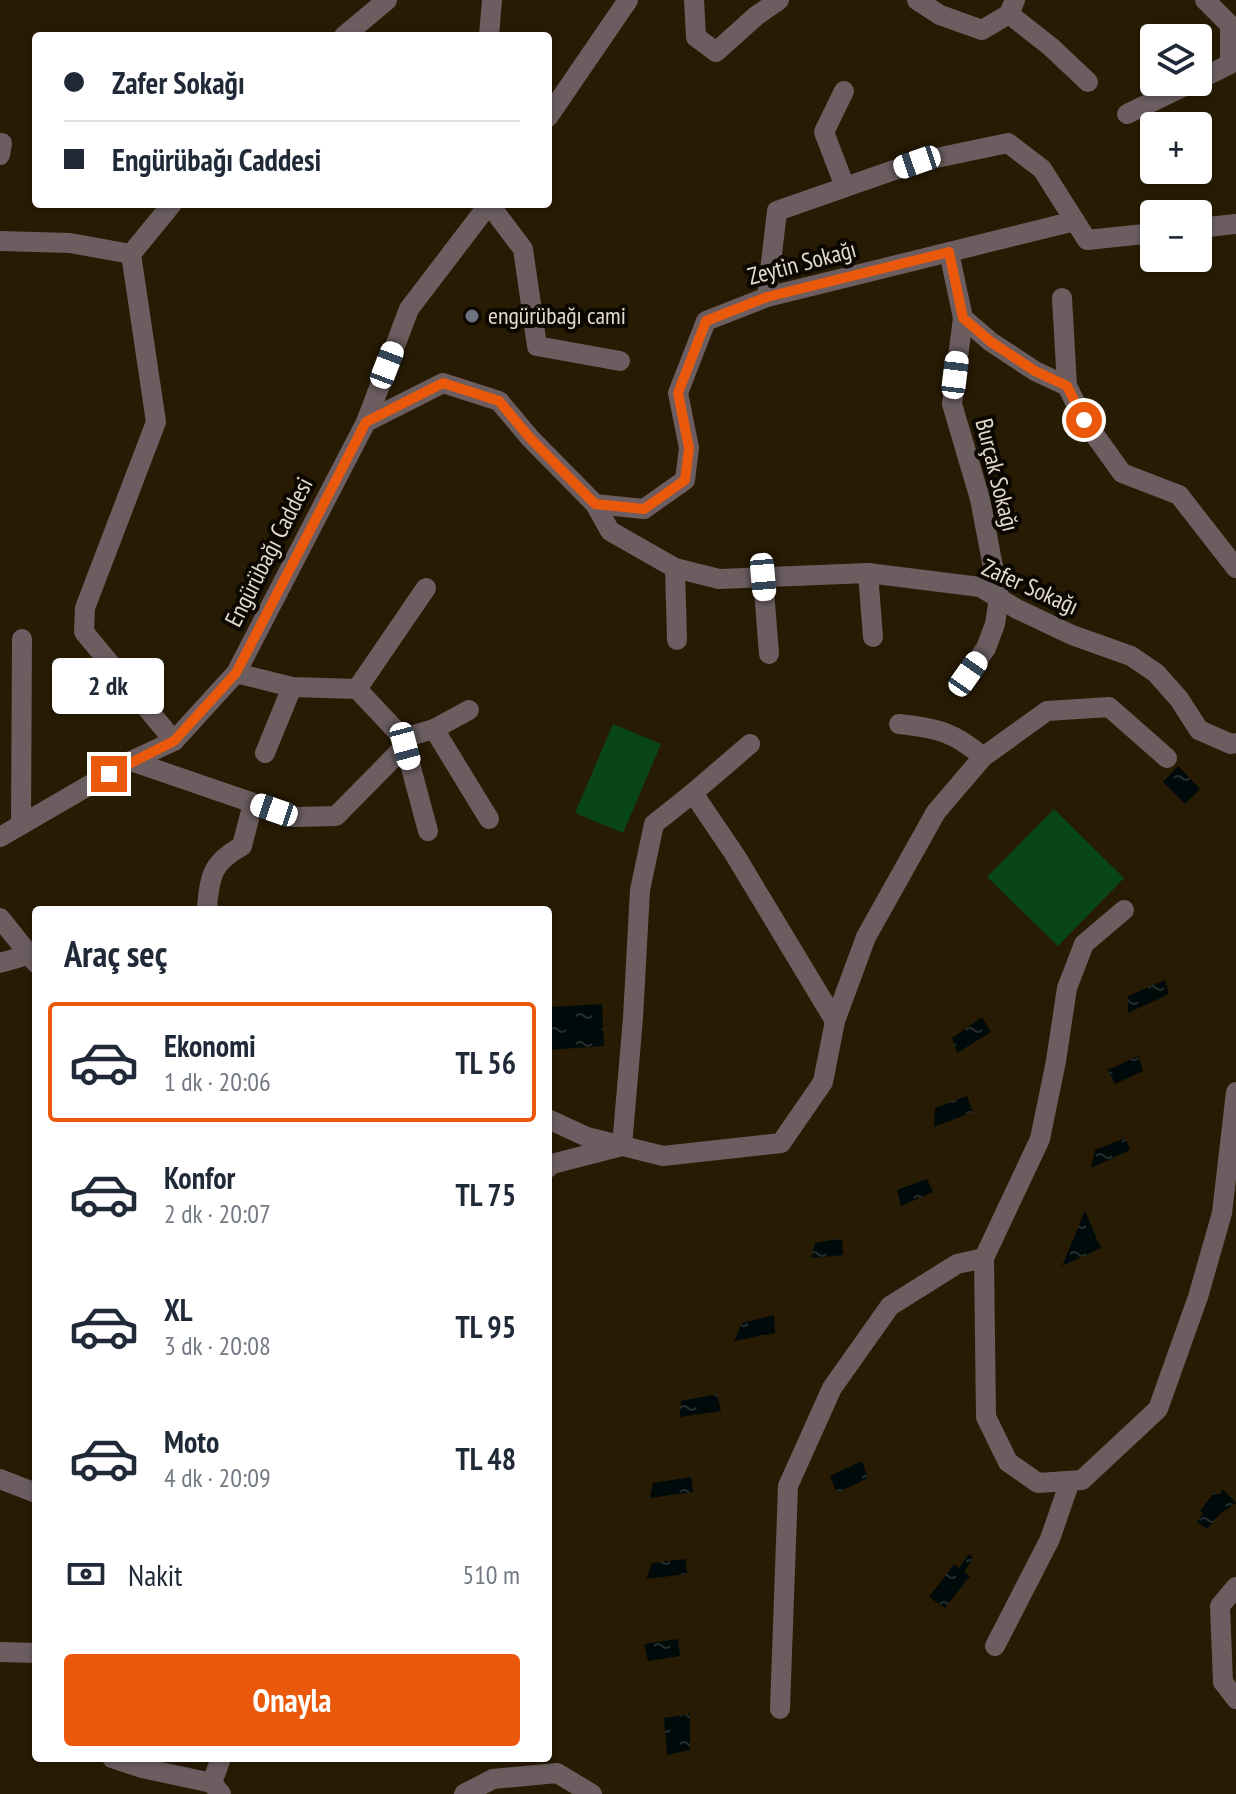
<!DOCTYPE html>
<html lang="tr">
<meta charset="utf-8">
<style>
:root{--surface:#fff;--page:#f2f2f3;--text:#1f2937;--muted:#747a83;--line:#e0e1e3;--accent:#ea580c}
body{margin:0;font-family:"PT Sans Narrow",sans-serif;background:var(--page);color:var(--text);height:100vh;display:flex;flex-direction:column;font-size:30px;white-space:nowrap}
*{box-sizing:border-box;margin:0}
p{font-size:26px;color:var(--muted)}
.icon{flex:none;width:44px;height:44px;fill:none;stroke:currentColor;stroke-width:2;stroke-linecap:round;stroke-linejoin:round}
.map{position:relative;flex:1;overflow:hidden}
.drawer{position:absolute;left:32px;top:906px;width:520px;height:856px;display:flex;flex-direction:column;background:var(--surface);border-radius:8px;box-shadow:0 2px 6px #0004}
.drawer>*{flex:none}
.top-card{position:absolute;left:32px;top:32px;width:520px;height:176px;border-radius:8px;box-shadow:0 2px 6px #0004;display:grid;align-content:center;height:176px;padding:0 32px;background:var(--surface)}
.controls{position:absolute;left:1140px;top:24px;display:grid;gap:16px}
.controls a{display:grid;place-items:center;width:72px;height:72px;border-radius:8px;background:var(--surface);box-shadow:0 2px 6px #0004;font-size:40px}
.end{position:absolute;width:36px;height:36px;margin:-18px;border:10px solid #ea580c;background:#fff;box-shadow:0 0 0 4px #fff}
.from{border-radius:50%}
.bubble{position:absolute;height:56px;border-radius:8px;background:var(--surface);box-shadow:0 2px 6px #0004;font-size:26px;font-weight:600;line-height:56px;text-align:center}
.car{position:absolute;width:24px;height:48px;margin:-24px -12px;border-radius:10px;box-shadow:0 0 6px 2px #0007;background:linear-gradient(#fff 24%,#345 0 40%,#fff 0 76%,#345 0 86%,#fff 0)}
.top-card b{display:flex;align-items:center;gap:28px;height:76px;font-size:30px}
.top-card b+b{border-top:2px solid var(--line)}
.top-card i{width:20px;height:20px;background:var(--text)}
ul{padding:0;list-style:none}
li{display:flex;align-items:center;gap:24px;height:120px;margin:0 16px 12px;padding:0 16px;border:4px solid transparent;border-radius:8px}
li div{flex:1}
li b{display:block;font-size:30px}
li em{font-style:normal;font-weight:600}
li.selected{border-color:var(--accent)}
li>.icon{width:72px;height:72px;stroke-width:1.5}
h2{padding:0 32px;font-size:36px;line-height:96px}
.pay{display:flex;align-items:center;gap:20px;height:88px;padding:0 32px;font-size:30px}
.pay p{margin-inline-start:auto}
.button{display:flex;gap:16px;margin-top:auto;padding:16px 32px}
.button a{flex:1;height:92px;border-radius:8px;background:var(--accent);color:#fff;font-size:32px;font-weight:600;line-height:92px;text-align:center}
.map>svg:first-child{display:block}
</style>
<div class="map">
<svg width="1236" height="1794" viewBox="0 0 1236 1794">
<defs>
<pattern id="water-ripples" width="26" height="14" patternUnits="userSpaceOnUse" patternTransform="scale(2)"><rect width="26" height="14" fill="#000a0b"/><path d="M2 4q2-2 4 0t4 0M15 11q2-2 4 0t4 0" fill="none" stroke="#252d2d"/></pattern>
</defs>
<rect width="100%" height="100%" fill="#281b03"/>
<!-- garden -->
<g fill="#084615">
<polygon points="613,724 661,744 623,833 575,813"/>
<polygon points="1054,809 1124,878 1058,946 987,877"/>
</g>
<!-- water -->
<g fill="url(#water-ripples)">
<polygon points="1178,766 1200,789 1185,804 1163,782"/>
<polygon points="1165,980 1169,994 1128,1013 1128,996"/>
<polygon points="602,1004 604,1046 548,1050 548,1007"/>
<polygon points="982,1017 991,1032 957,1053 952,1038"/>
<polygon points="1138,1056 1143,1071 1115,1084 1108,1070"/>
<polygon points="967,1096 973,1112 934,1127 935,1108"/>
<polygon points="1125,1138 1130,1150 1091,1168 1095,1150"/>
<polygon points="927,1179 933,1192 901,1206 897,1190"/>
<polygon points="1085,1211 1101,1248 1062,1266"/>
<polygon points="842,1238 843,1255 811,1258 815,1243"/>
<polygon points="774,1315 775,1333 734,1341 742,1323"/>
<polygon points="717,1394 721,1411 680,1417 681,1401"/>
<polygon points="862,1461 868,1478 837,1493 830,1476"/>
<polygon points="691,1477 693,1492 650,1498 653,1483"/>
<polygon points="1223,1489 1236,1503 1220,1514 1207,1529 1197,1522 1203,1513 1200,1511 1214,1492 1219,1495"/>
<polygon points="969,1554 973,1558 964,1572 970,1576 945,1608 929,1597 954,1564 959,1568"/>
<polygon points="686,1559 687,1574 646,1579 652,1563"/>
<polygon points="678,1639 680,1656 648,1661 644,1644"/>
<polygon points="690,1714 690,1750 667,1755 664,1718"/>
</g>
<g fill="none" stroke-linecap="round" stroke-linejoin="round">
<!-- minor -->
<g stroke="#6c5e60" stroke-width="20">
<polyline points="694,0 696,37 716,52 756,16 779,0"/>
<polyline points="917,0 940,15 982,30 1009,14 1015,0"/>
<polyline points="1009,14 1051,47 1088,82"/>
<polyline points="344,36 387,0"/>
<polyline points="489,36 492,0"/>
<polyline points="1198,80 1230,64 1230,25 1205,0"/>
<polyline points="844,91 824,132 845,187"/>
<polyline points="1127,114 1193,82"/>
<polyline points="548,117 628,0"/>
<polyline points="0,155 2,143"/>
<polyline points="489,204 523,249 537,346 620,361"/>
<polyline points="1198,228 1236,224"/>
<polyline points="0,241 70,243 131,254 156,422 85,608 84,632 174,741"/>
<polyline points="949,252 963,318 991,342 1035,371 1067,386 1084,420 1122,473 1179,495 1236,568"/>
<polyline points="131,254 172,204"/>
<polyline points="767,297 777,211 917,162 1008,143 1042,169 1087,240 1154,233"/>
<polyline points="1062,298 1067,386"/>
<polyline points="963,318 952,404 980,499 999,598 995,624 986,648 968,674"/>
<polyline points="366,422 443,383 499,401 530,438 595,504 644,509 685,480 689,448 678,393 706,321 767,297 1075,221"/>
<polyline points="595,504 610,531 675,568 719,579 868,573 980,587 1017,609 1072,635 1131,656 1156,673 1179,699 1199,730 1231,744 1236,743"/>
<polyline points="675,568 677,640"/>
<polyline points="868,573 873,637"/>
<polyline points="763,577 769,654"/>
<polyline points="236,673 292,687 357,689 426,588"/>
<polyline points="357,689 403,738 434,729 469,710"/>
<path d="M899 724C937 728 954 732 983 757"/>
<polyline points="434,729 489,819"/>
<polyline points="403,738 428,831"/>
<polyline points="750,744 693,793 735,855 835,1021"/>
<polyline points="265,753 292,687"/>
<polyline points="131,761 294,817 336,816 405,746"/>
<polyline points="21,825 22,639"/>
<polyline points="0,837 131,761 174,741 236,673 366,422 409,309 489,204"/>
<path d="M209 910 207 907C210 874 213 862 242 846L253 803"/>
<polyline points="1124,910 1084,944 1067,988 1056,1061 1040,1139 984,1258 986,1417 1008,1462 1038,1483 1082,1480 1158,1409 1198,1297 1222,1213 1236,1092"/>
<polyline points="0,918 36,963"/>
<polyline points="0,963 28,955"/>
<polyline points="548,1119 587,1137 663,1156 781,1143 823,1082 835,1021 866,937 936,812 983,757 1047,711 1109,707 1167,758"/>
<polyline points="548,1168 548,1165 622,1146 633,1018 640,890 654,824 693,793"/>
<polyline points="0,1479 36,1493"/>
<polyline points="1236,1587 1220,1606 1223,1682 1236,1699"/>
<polyline points="995,1646 1050,1539 1070,1481"/>
<polyline points="0,1652 36,1653"/>
<polyline points="780,1709 788,1486 832,1388 890,1306 957,1264 984,1258"/>
<polyline points="112,1758 142,1768 212,1783"/>
<polyline points="221,1794 212,1783 221,1758"/>
<polyline points="464,1794 493,1779 557,1773 592,1794"/>
</g>
</g>
<g fill="none" stroke-linecap="round" stroke-linejoin="round">
<!-- route -->
<polyline stroke="#ea580c" stroke-width="10" points="109,774 174,741 236,673 366,422 443,383 499,401 530,438 595,504 644,509 685,480 689,448 678,393 706,321 767,297 949,252 963,318 991,342 1035,371 1067,386 1084,420"/>
</g>
<!-- markers -->
<circle fill="#6b7280" stroke="#0c0701" stroke-width="3" cx="472" cy="316" r="8"/>
<g text-anchor="middle" stroke-width="8" stroke-linejoin="round" paint-order="stroke">
<!-- street labels -->
<g font-size="24" fill="#e3dbcc" stroke="#0c0701">
<text transform="translate(802 263) rotate(-15)" y="8">Zeytin Sokağı</text>
<text transform="translate(997 475) rotate(76)" y="8">Burçak Sokağı</text>
<text transform="translate(269 552) rotate(-63)" y="8">Engürübağı Caddesi</text>
<text transform="translate(1030 587) rotate(24)" y="8">Zafer Sokağı</text>
</g>
<!-- poi labels -->
<g font-size="24" fill="#e3dbcc" stroke="#0c0701" text-anchor="start">
<text x="488" y="324">engürübağı cami</text>
</g>
</g>
</svg>
<div class="controls">
<a><svg class="icon" aria-label="layers" viewBox="0 0 24 24"><path d="M12 4l9 5-9 5-9-5zM3 14l9 5 9-5"/></svg></a>
<a>+</a>
<a>−</a>
</div>
<i class="end from" style="left:1084px;top:420px"></i>
<i class="end" style="left:109px;top:774px"></i>
<div class="bubble" style="left:52px;top:658px;width:112px">2 dk</div>
<i class="car" style="left:917px;top:162px;rotate:251deg"></i>
<i class="car" style="left:387px;top:365px;rotate:21deg"></i>
<i class="car" style="left:955px;top:375px;rotate:7deg"></i>
<i class="car" style="left:763px;top:577px;rotate:175deg"></i>
<i class="car" style="left:968px;top:674px;rotate:35deg"></i>
<i class="car" style="left:405px;top:746px;rotate:165deg"></i>
<i class="car" style="left:274px;top:810px;rotate:289deg"></i>
<div class="top-card">
<b><i class="from"></i>Zafer Sokağı</b>
<b><i></i>Engürübağı Caddesi</b>
</div>
<section class="drawer">
<h2>Araç seç</h2>
<ul>
<li class="selected"><svg class="icon" aria-label="car" viewBox="0 0 24 24"><path d="M5 17H2v-5l4-1 3-4h7l3 4 3 1v5h-3M9 17h6M6 11h13"/><circle cx="7" cy="17" r="2"/><circle cx="17" cy="17" r="2"/></svg><div><b>Ekonomi</b><p>1 dk · 20:06</p></div><em>TL 56</em></li>
<li><svg class="icon" aria-label="car" viewBox="0 0 24 24"><path d="M5 17H2v-5l4-1 3-4h7l3 4 3 1v5h-3M9 17h6M6 11h13"/><circle cx="7" cy="17" r="2"/><circle cx="17" cy="17" r="2"/></svg><div><b>Konfor</b><p>2 dk · 20:07</p></div><em>TL 75</em></li>
<li><svg class="icon" aria-label="car" viewBox="0 0 24 24"><path d="M5 17H2v-5l4-1 3-4h7l3 4 3 1v5h-3M9 17h6M6 11h13"/><circle cx="7" cy="17" r="2"/><circle cx="17" cy="17" r="2"/></svg><div><b>XL</b><p>3 dk · 20:08</p></div><em>TL 95</em></li>
<li><svg class="icon" aria-label="car" viewBox="0 0 24 24"><path d="M5 17H2v-5l4-1 3-4h7l3 4 3 1v5h-3M9 17h6M6 11h13"/><circle cx="7" cy="17" r="2"/><circle cx="17" cy="17" r="2"/></svg><div><b>Moto</b><p>4 dk · 20:09</p></div><em>TL 48</em></li>
</ul>
<div class="pay"><svg class="icon" aria-label="cash" viewBox="0 0 24 24"><path d="M3 7h18v10H3z"/><circle cx="12" cy="12" r="2"/></svg>Nakit<p>510 m</p></div>
<div class="button"><a>Onayla</a></div>
</section>
</div>
